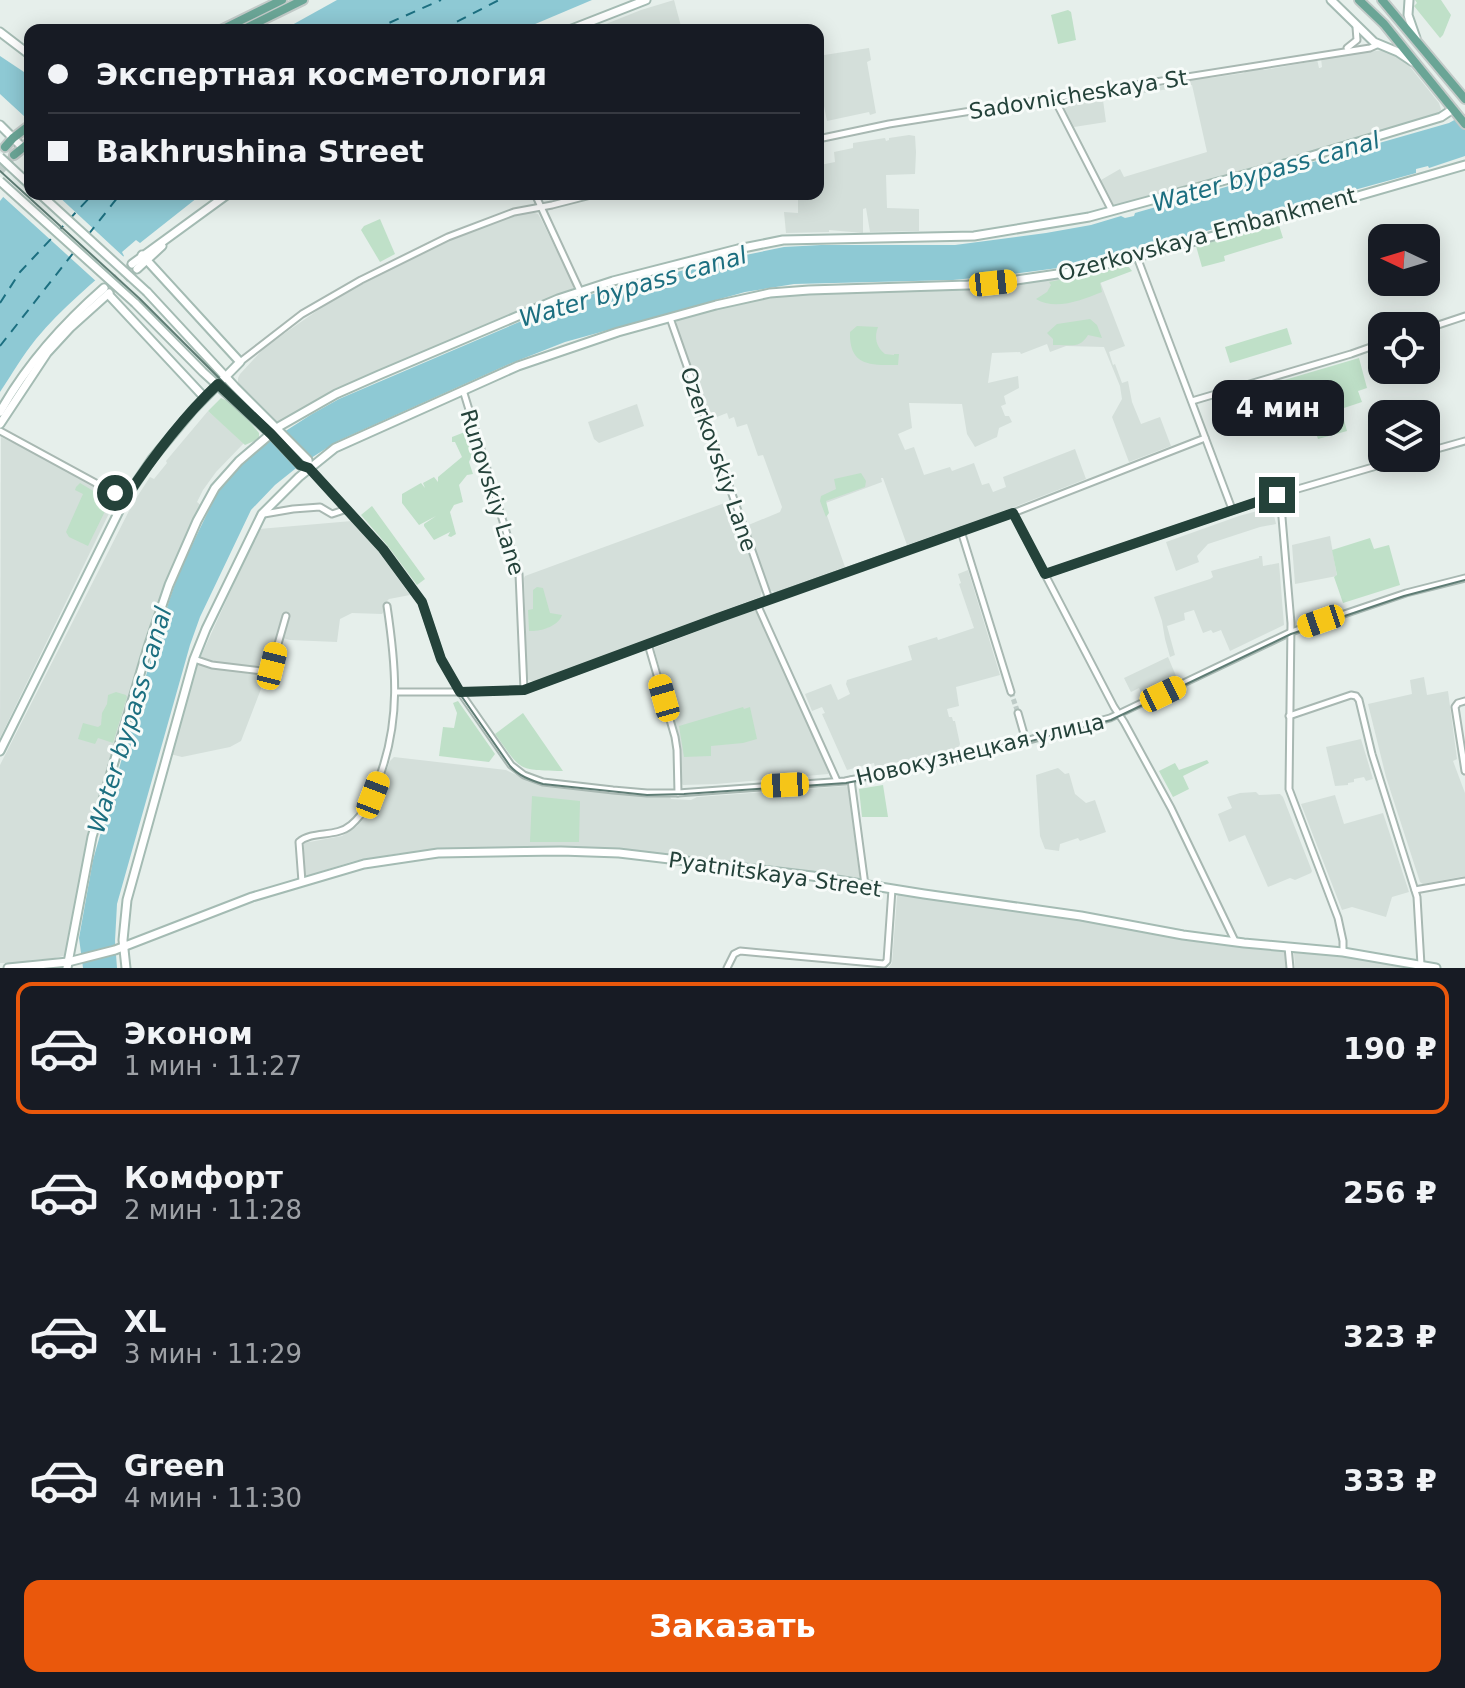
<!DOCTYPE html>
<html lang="ru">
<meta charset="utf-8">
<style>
:root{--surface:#171b24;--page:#20242c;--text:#f1f3f6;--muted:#9ea1a6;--line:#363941;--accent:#ea580c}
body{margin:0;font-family:"DejaVu Sans",sans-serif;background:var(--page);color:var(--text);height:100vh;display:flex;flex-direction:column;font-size:30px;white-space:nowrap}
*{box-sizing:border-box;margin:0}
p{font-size:26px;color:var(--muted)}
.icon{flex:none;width:44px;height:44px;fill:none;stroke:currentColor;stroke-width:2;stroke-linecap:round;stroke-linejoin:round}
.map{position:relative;height:968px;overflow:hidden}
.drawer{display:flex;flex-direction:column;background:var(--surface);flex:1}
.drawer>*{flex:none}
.guide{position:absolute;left:24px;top:24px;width:800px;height:176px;border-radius:16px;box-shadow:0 4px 20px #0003;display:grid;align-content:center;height:176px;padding:0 24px;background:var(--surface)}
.needle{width:52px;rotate:274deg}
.tools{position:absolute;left:1368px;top:224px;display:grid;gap:16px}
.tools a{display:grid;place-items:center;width:72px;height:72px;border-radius:16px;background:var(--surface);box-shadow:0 4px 20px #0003;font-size:40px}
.end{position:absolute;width:36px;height:36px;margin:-18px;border:10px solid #24423a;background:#fff;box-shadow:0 0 0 4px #fff}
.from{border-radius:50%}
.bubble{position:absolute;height:56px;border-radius:16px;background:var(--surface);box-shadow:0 4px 20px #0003;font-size:26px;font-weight:700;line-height:56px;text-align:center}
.car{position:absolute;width:24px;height:48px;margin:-24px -12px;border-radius:10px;box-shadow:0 0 6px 2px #0007;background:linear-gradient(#f5c518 24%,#345 0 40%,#f5c518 0 76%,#345 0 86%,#f5c518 0)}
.guide b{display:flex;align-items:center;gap:28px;height:76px;font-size:30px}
.guide b+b{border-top:2px solid var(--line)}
.guide i{width:20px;height:20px;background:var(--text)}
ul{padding:14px 0 0;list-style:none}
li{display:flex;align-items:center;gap:24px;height:132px;margin:0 16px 12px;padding:0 8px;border:4px solid transparent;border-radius:16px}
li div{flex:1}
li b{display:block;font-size:30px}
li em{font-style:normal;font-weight:700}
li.selected{border-color:var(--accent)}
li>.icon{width:72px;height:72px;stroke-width:1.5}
.cta{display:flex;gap:16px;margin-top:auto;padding:16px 24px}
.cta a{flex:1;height:92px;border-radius:16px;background:var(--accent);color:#fff;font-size:32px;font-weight:700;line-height:92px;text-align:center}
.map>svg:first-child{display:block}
</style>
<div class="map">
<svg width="1465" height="968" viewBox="0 0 1465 968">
<rect width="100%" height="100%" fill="#e6efeb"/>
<!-- built -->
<g fill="#d4dfda" fill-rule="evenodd">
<polygon points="674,0 682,30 591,30 641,10"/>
<polygon points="869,48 871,60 867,62 876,113 870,115 869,112 827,121 818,76 818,56"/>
<path d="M1384 50 1393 52 1403 58 1439 103 1441 109 1440 113 1436 116 1217 178 1115 205 1112 204 1062 106 1063 101 1068 99 1072 101 1099 97 1101 94 1110 92 1113 94 1129 91 1131 89 1147 86 1150 88 1183 83 1185 80 1207 77 1210 78 1244 73 1246 70 1261 68 1264 70 1309 62 1311 60 1317 59 1319 68H1320L1322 67 1321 58ZM1192 85 1207 152 1124 177 1120 169 1101 180 1074 127 1106 122 1103 100Z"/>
<polygon points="909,135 915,136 916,152 915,174 886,175 887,208 919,209 919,231 870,232 866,208 863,209 863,233 829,230 829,232 786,233 784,212 798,213 798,194 818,194 818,157 820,165 835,162 834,152 853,148 853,143 885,138 886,141 889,140 889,138"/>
<polygon points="532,212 538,214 542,221 573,284 573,288 571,290 377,371 327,395 279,422 274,422 238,386 238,378 240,374 265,347 328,303 381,274 458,236 508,218"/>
<polygon points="1097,270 1101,284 1125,346 1109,352 1113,365 1115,364 1122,383 1128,381 1132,402 1141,424 1160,417 1171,446 1129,462 1112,417 1122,399 1120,386 1104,347 1066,346 1050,352 1047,344 1021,354 1020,352 992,353 988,383 1018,376 1019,388 1004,396 1006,404 1001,406 1005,416 1009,416 1012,422 999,428 997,437 975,447 967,434 962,404 909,403 912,428 898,434 905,450 914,447 924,475 950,467 952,471 974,463 982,485 989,483 993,492 1006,487 1003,477 1075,449 1086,479 999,513 907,545 883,478 881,478 882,482 823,504 845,567 775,592 769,590 746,526 780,512 782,507 763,455 758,456 747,424 737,427 734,417 729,419 727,413 709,420 676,326 677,319 714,308 787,295 890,291 892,289 932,290 950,288 951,290 1053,278"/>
<polygon points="637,404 644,426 599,443 594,439 588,422"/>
<polygon points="208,411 244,443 216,472 203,490 197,502 203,507 186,537 157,607 89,836 78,887 67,955 47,960 44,959 31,960 25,963 0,963 0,765 133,503 150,477 154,479 167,463 166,461"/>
<polygon points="1,437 26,449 114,497 115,501 0,738"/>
<polygon points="730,501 762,591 760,597 535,681 531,681 527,679 524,578 525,576"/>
<polygon points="1272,507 1276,524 1260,527 1208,544 1197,556 1199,562 1176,571 1166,542 1239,516"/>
<polygon points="352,521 379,552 410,595 389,599 386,602 385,610 382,614 352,613 340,619 337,642 290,640 283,638 289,617 283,615 266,676 241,741 230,747 182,757 170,754 195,669 259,529"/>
<polygon points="1330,536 1337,576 1295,584 1292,545"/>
<polygon points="1259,556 1262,556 1263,566 1279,563 1284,625 1230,651 1221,630 1213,633 1211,630 1203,633 1194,610 1184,613 1185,620 1167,626 1175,655 1170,657 1165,639 1162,621 1154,597 1210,579 1213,577 1211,571 1259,558"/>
<polygon points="968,570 1000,675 956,687 959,706 947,709 949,717 952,717 953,721 955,721 960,744 958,749 875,767 874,763 847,770 822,714 825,713 822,707 812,711 805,694 831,684 838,700 850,694 846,684 847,680 912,660 908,646 937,637 938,640 974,628 959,584 961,583 958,574"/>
<polygon points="752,610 757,612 829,770 828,774 716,784 683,785 681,783 681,759 678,735 654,648"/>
<polygon points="1168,657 1176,676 1141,692 1139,688 1131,692 1124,678"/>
<polygon points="1424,677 1427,695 1448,691 1457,759 1453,761 1465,793 1465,876 1423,884 1420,882 1386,777 1368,704 1412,694 1410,680"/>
<polygon points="1361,739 1373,779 1366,781 1364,777 1354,779 1354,782 1348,783 1348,785 1335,786 1326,747"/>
<polygon points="394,757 506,770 529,781 543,785 613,794 670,797 671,799 691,800 697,797 846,786 848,787 860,880 856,881 703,859 564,848 427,851 424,850 415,851 414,853 402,855 400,853 389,855 384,858 378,858 376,857 354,861 322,871 321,873 308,877 306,876 304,874 304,843 342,836 357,826 375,802 390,761"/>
<polygon points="1058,768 1065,774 1069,773 1075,794 1086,803 1095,800 1106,832 1080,841 1078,838 1060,844 1059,851 1045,849 1040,836 1036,775"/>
<polygon points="1256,792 1259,795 1280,794 1283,797 1312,871 1311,873 1295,880 1290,878 1268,887 1245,835 1229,842 1218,814 1232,808 1227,797 1240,793"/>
<polygon points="1335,795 1344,824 1383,813 1409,892 1392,897 1386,917 1352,907 1342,910 1301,804"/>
<polygon points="899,893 1047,914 1049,917 1060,918 1063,917 1066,919 1077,920 1079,919 1190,939 1192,941 1217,945 1219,943 1236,947 1238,945 1252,947 1253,949 1264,950 1267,948 1282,949 1285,951 1286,968 888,968 892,963 897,897"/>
<polygon points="1295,951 1369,959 1371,961 1391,965 1393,963 1413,968 1295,968 1294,953"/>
</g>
<!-- green -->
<g fill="#bfe0c8">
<polygon points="1415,0 1441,0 1451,15 1443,35 1440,38 1414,6 1417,3"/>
<polygon points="1068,10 1071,12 1076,40 1058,44 1051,15"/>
<polygon points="380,219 395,254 380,262 361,230 364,226"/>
<polygon points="1278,222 1283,238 1224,256 1225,261 1202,267 1196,246"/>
<path d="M1128 266 1132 271 1100 283 1102 292C1082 300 1055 311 1036 299L1047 292 1051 285 1049 282Z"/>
<path d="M1090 319 1097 325 1102 338 1088 335C1079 350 1069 344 1053 345V339L1047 333 1057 324Z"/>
<path d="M857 326 878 327C874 337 876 347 885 354L894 355V354H899L898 365C871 365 849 367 850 332Z"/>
<polygon points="1287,328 1292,344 1230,363 1225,347"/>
<polygon points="1359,358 1367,388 1358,391 1362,402 1341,409 1347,431 1318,439 1314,427 1303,430 1301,425 1298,425 1292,406 1248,420 1240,393"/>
<path d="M221 398C235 403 249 421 259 433V439L245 445 208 411Z"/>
<polygon points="470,430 475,447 469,462 473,474 467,475 459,485 463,502 454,505 450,512 456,534 451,537 448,536 450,532 434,540 424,526 424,524 436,516 419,525 402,503 402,494 421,483 425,488 423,483 434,477 438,482 438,477 462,457 455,442 452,442 452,437"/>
<polygon points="861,473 866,481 865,487 826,501 829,513 826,517 820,501 821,496 836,489 834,479"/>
<polygon points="80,483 110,501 88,546 69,537 66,532 83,494 75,490 76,487"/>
<polygon points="372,506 425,579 417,585 387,545 361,515"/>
<polygon points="1370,538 1374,549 1389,545 1400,585 1343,603 1334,577 1337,575 1332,550"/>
<path d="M537 587 543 588 550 613 562 615C559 626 540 632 529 631L528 610 533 609V590Z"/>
<polygon points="116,692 126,695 127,697 113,743 98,738 95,744 78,739 83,723 98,727 101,725 102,713 107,704 108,695"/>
<polygon points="458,701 495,754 489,762 439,756 443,727 454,728 457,713 453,703"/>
<polygon points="743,707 744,709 750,707 757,739 743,743 711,746 711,756 684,757 679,726"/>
<path d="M523 713 563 771C516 770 522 771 495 734Z"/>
<polygon points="1207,760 1209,763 1183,776 1189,789 1173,797 1159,771 1175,763 1179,770"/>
<polygon points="883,785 888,817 862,817 859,789"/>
<polygon points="532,796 580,801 579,842 530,842"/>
</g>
<!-- water -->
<g fill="#8ec9d4">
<polygon points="337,0 592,0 521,30 283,30"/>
<polygon points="0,56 30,76 30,126 25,117 0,94"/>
<polygon points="1465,114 1465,156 1429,168 1428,166 1416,169 1416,173 1152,246 1148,243 1139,246 1138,250 1058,268 1005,275 953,280 794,284 745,292 565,342 507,365 338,441 300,465 275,485 251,510 200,617 190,645 117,904 115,941 117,968 83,968 79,938 93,860 140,695 170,598 179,572 217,493 235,470 270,441 312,414 339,399 545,311 579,298 611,289 731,258 784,247 821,245 955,245 1046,233 1091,225 1121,216 1125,218 1134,216 1135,213 1449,123"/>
<path d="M30 163V194H202L140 243 136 240 122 252 124 256C93 282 62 308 36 339 23 355 12 374 0 392V201Z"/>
</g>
<!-- pier -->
<polygon fill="#e6efeb" points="24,164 30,169 30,194 56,194 126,259 98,283 0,194"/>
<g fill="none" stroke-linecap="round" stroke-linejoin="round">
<!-- ferry -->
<g stroke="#1c6f80" stroke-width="2" stroke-dasharray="10 8" stroke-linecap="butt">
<polyline points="373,30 441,0"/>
<polyline points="441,30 499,0"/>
<polyline points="88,235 118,197 123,194"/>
<polyline points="0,303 20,272 93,194"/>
<polyline points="0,346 74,252"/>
</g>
<!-- street-tunnel -->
<polyline stroke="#bfccc8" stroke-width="5" stroke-dasharray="5 2.5" stroke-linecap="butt" points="1011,692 1018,713"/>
<!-- secondary-tunnel -->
<g stroke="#bfccc8" stroke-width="7" stroke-dasharray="7 3.5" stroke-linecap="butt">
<polyline points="104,288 132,264"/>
<polyline points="109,293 137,269"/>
</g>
<!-- primary-tunnel -->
<polyline stroke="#bfccc8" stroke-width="8" stroke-dasharray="8 4" stroke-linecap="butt" points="0,171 14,155"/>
<defs>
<g id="street">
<polyline points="1347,48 1357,40 1356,27"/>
<polyline points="1054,98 1112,211"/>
<polyline points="818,139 889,124 1370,48 1379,44"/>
<polyline points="535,194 580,291"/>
<polyline points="1137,257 1232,509"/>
<polyline points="670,318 769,599"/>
<polyline points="1426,329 1465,316"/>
<polyline points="240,362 302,314 361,280 448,237 514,212 552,205 595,194"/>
<polyline points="463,390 519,574 524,690"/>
<polyline points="1192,401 1351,354 1382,343"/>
<polyline points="0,431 125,499"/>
<polyline points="1426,452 1465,441"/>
<polyline points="309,468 383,549 422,602 441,659 460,692 511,765 524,775 543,782 613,790 647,793 678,793 845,781 970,756 1110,718 1291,632 1406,593 1465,578"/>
<polyline points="1280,494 1291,623 1289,789 1338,918 1343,941 1343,952"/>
<polyline points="1013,513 1114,707 1124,722 1171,808 1235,941"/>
<polyline points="264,514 293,509 320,507 332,514 347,509"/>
<polyline points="961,531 1011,692"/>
<polyline points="1045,574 1277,495 1404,458"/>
<polyline points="757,604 837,781"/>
<polyline points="648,644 675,737 677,750 678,793"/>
<polyline points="194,659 212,665 270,672 286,616"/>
<polyline points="396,692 467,692 524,690 769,599 1013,513 1205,438"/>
<polyline points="1465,701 1458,703 1455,707 1465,771"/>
<polyline points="1018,713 1026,741"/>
<polyline points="1289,716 1351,695 1356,696 1359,700 1372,754 1417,897 1421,965"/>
<polyline points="851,780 865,885"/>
<path d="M302 882 299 842C313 830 336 838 351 825 366 812 372 796 379 778 401 720 396 666 387 606"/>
<polyline points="1415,890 1465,881"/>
<polyline points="1288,947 1290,968"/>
<polyline points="727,968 734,954 740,951 884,964 887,961 892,889"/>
</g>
<g id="secondary">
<polyline points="1331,0 1374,42 1398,52 1413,62"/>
<polyline points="1409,0 1408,15 1416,38"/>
<polyline points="569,30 646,0"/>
<polyline points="0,32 30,55"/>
<polyline points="0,125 22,147"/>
<polyline points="132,264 228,194"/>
<polyline points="137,269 162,246"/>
<polyline points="147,292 235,387 308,460 309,468"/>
<polyline points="108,294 204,397"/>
<polyline points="135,303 203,372 271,434 300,465 309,468"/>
<path d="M0 412C27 364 63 324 104 288"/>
<polyline points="0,424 47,353 70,328 109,293"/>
<polyline points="0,751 125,499 152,459 192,411 240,362 142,255"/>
<polyline points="8,968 68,962 115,950 252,897 364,864 438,853 561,851 619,853 812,876 924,894 1081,916 1183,935 1244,943 1343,952 1436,968"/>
<polyline points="67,968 92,837 148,647 169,585 197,521 215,488 239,461 280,426 336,394 379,375 558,299 613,281 738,249 783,240 974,236 1089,217 1288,163 1441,117 1453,109"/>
<polyline points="126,968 123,940 127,900 194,659 206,629 262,514 299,477 335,448 518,366 618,332 716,305 770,293 809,290 968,285 1016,280 1078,271 1137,257 1344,200 1465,165"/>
</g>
<g id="primary">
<polyline points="1359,0 1384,24 1465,124"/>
<polyline points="1382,0 1465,99"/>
<polyline points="221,30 282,0"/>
<polyline points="242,30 303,0"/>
<polyline points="5,147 13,138 30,125"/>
<polyline points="14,155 30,142"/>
</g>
</defs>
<!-- street casing -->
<use href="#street" stroke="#a8b8b2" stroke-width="9"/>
<!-- secondary casing -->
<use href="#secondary" stroke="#a4bbb3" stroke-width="11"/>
<!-- primary casing -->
<use href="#primary" stroke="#c2cac8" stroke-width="12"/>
<!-- street -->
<use href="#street" stroke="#fff" stroke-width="5"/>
<!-- secondary -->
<use href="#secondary" stroke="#fff" stroke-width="7"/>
<!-- primary -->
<use href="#primary" stroke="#6aa596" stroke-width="8"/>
<!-- tram -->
<path stroke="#5f7d75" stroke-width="2" d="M0 171 140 299 276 435 381 550 419 602 439 660 453 684 510 766C519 776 530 780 543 784L647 795 684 794 846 783 944 764 1111 720 1291 634 1404 596 1465 580"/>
<defs>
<g id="secondary-bridge">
<polyline points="0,157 30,185"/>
<polyline points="0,181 135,303"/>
<polyline points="40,194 147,292"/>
</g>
</defs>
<!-- secondary-bridge casing -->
<use href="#secondary-bridge" stroke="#a4bbb3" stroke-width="11" stroke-linecap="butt"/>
<!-- secondary-bridge -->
<use href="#secondary-bridge" stroke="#fff" stroke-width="7"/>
</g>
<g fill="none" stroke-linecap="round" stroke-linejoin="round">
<!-- route -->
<path stroke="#24423a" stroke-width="10" d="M115 493 125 499C152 458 182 418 218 384L271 434 300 465 309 468 383 549 422 602 441 659 460 692 524 690 718 618 1013 513 1045 574 1277 495"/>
</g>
<g text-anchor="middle" stroke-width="6" stroke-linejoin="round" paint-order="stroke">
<!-- street labels -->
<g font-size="22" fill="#24423a" stroke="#f7fbf9">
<text transform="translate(1078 94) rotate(-9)" y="8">Sadovnicheskaya St</text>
<text transform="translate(1207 234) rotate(-15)" y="8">Ozerkovskaya Embankment</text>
<text transform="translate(719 459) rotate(71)" y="8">Ozerkovskiy Lane</text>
<text transform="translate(493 492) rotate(73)" y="8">Runovskiy Lane</text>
<text transform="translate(980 749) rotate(-13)" y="8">Новокузнецкая улица</text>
<text transform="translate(775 874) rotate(8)" y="8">Pyatnitskaya Street</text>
</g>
<!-- water labels -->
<g font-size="24" font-style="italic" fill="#1c6f80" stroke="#f7fbf9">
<text transform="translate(1266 172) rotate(-16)" y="8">Water bypass canal</text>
<text transform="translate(633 287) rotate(-16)" y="8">Water bypass canal</text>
<text transform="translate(130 720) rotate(-73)" y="8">Water bypass canal</text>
</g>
</g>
</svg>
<div class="tools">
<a><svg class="needle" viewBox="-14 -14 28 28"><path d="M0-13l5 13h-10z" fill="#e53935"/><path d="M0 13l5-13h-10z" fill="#9ea1a6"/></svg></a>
<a><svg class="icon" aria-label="locate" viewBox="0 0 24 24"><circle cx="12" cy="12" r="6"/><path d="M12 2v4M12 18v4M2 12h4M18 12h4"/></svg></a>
<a><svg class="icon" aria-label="layers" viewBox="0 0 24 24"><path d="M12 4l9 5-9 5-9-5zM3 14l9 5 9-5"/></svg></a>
</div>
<i class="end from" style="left:115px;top:493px"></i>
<i class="end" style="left:1277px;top:495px"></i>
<div class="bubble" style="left:1212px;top:380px;width:132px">4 мин</div>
<i class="car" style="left:993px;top:283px;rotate:84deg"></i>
<i class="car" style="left:1321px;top:621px;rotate:251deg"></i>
<i class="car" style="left:272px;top:666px;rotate:14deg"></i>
<i class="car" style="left:1163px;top:694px;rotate:64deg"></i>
<i class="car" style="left:664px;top:698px;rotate:344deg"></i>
<i class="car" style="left:785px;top:785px;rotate:267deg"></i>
<i class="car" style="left:373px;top:795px;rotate:21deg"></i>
<div class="guide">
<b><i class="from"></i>Экспертная косметология</b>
<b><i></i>Bakhrushina Street</b>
</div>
</div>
<section class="drawer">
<ul>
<li class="selected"><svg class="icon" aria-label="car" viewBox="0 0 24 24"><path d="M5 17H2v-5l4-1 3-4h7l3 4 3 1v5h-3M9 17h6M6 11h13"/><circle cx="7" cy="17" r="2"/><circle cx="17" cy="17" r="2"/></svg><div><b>Эконом</b><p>1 мин · 11:27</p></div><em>190 ₽</em></li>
<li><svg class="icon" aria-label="car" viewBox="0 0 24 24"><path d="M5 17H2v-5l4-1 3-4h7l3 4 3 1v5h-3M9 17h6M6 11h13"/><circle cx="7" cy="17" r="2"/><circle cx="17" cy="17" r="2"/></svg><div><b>Комфорт</b><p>2 мин · 11:28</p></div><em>256 ₽</em></li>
<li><svg class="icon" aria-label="car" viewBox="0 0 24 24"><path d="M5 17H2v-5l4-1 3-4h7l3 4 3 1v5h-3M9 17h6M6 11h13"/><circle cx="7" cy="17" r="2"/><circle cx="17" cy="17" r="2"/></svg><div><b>XL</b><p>3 мин · 11:29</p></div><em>323 ₽</em></li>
<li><svg class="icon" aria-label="car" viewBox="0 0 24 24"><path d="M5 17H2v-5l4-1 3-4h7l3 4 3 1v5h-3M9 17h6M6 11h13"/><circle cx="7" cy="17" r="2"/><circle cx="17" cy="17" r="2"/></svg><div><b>Green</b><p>4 мин · 11:30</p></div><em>333 ₽</em></li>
</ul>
<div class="cta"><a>Заказать</a></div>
</section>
